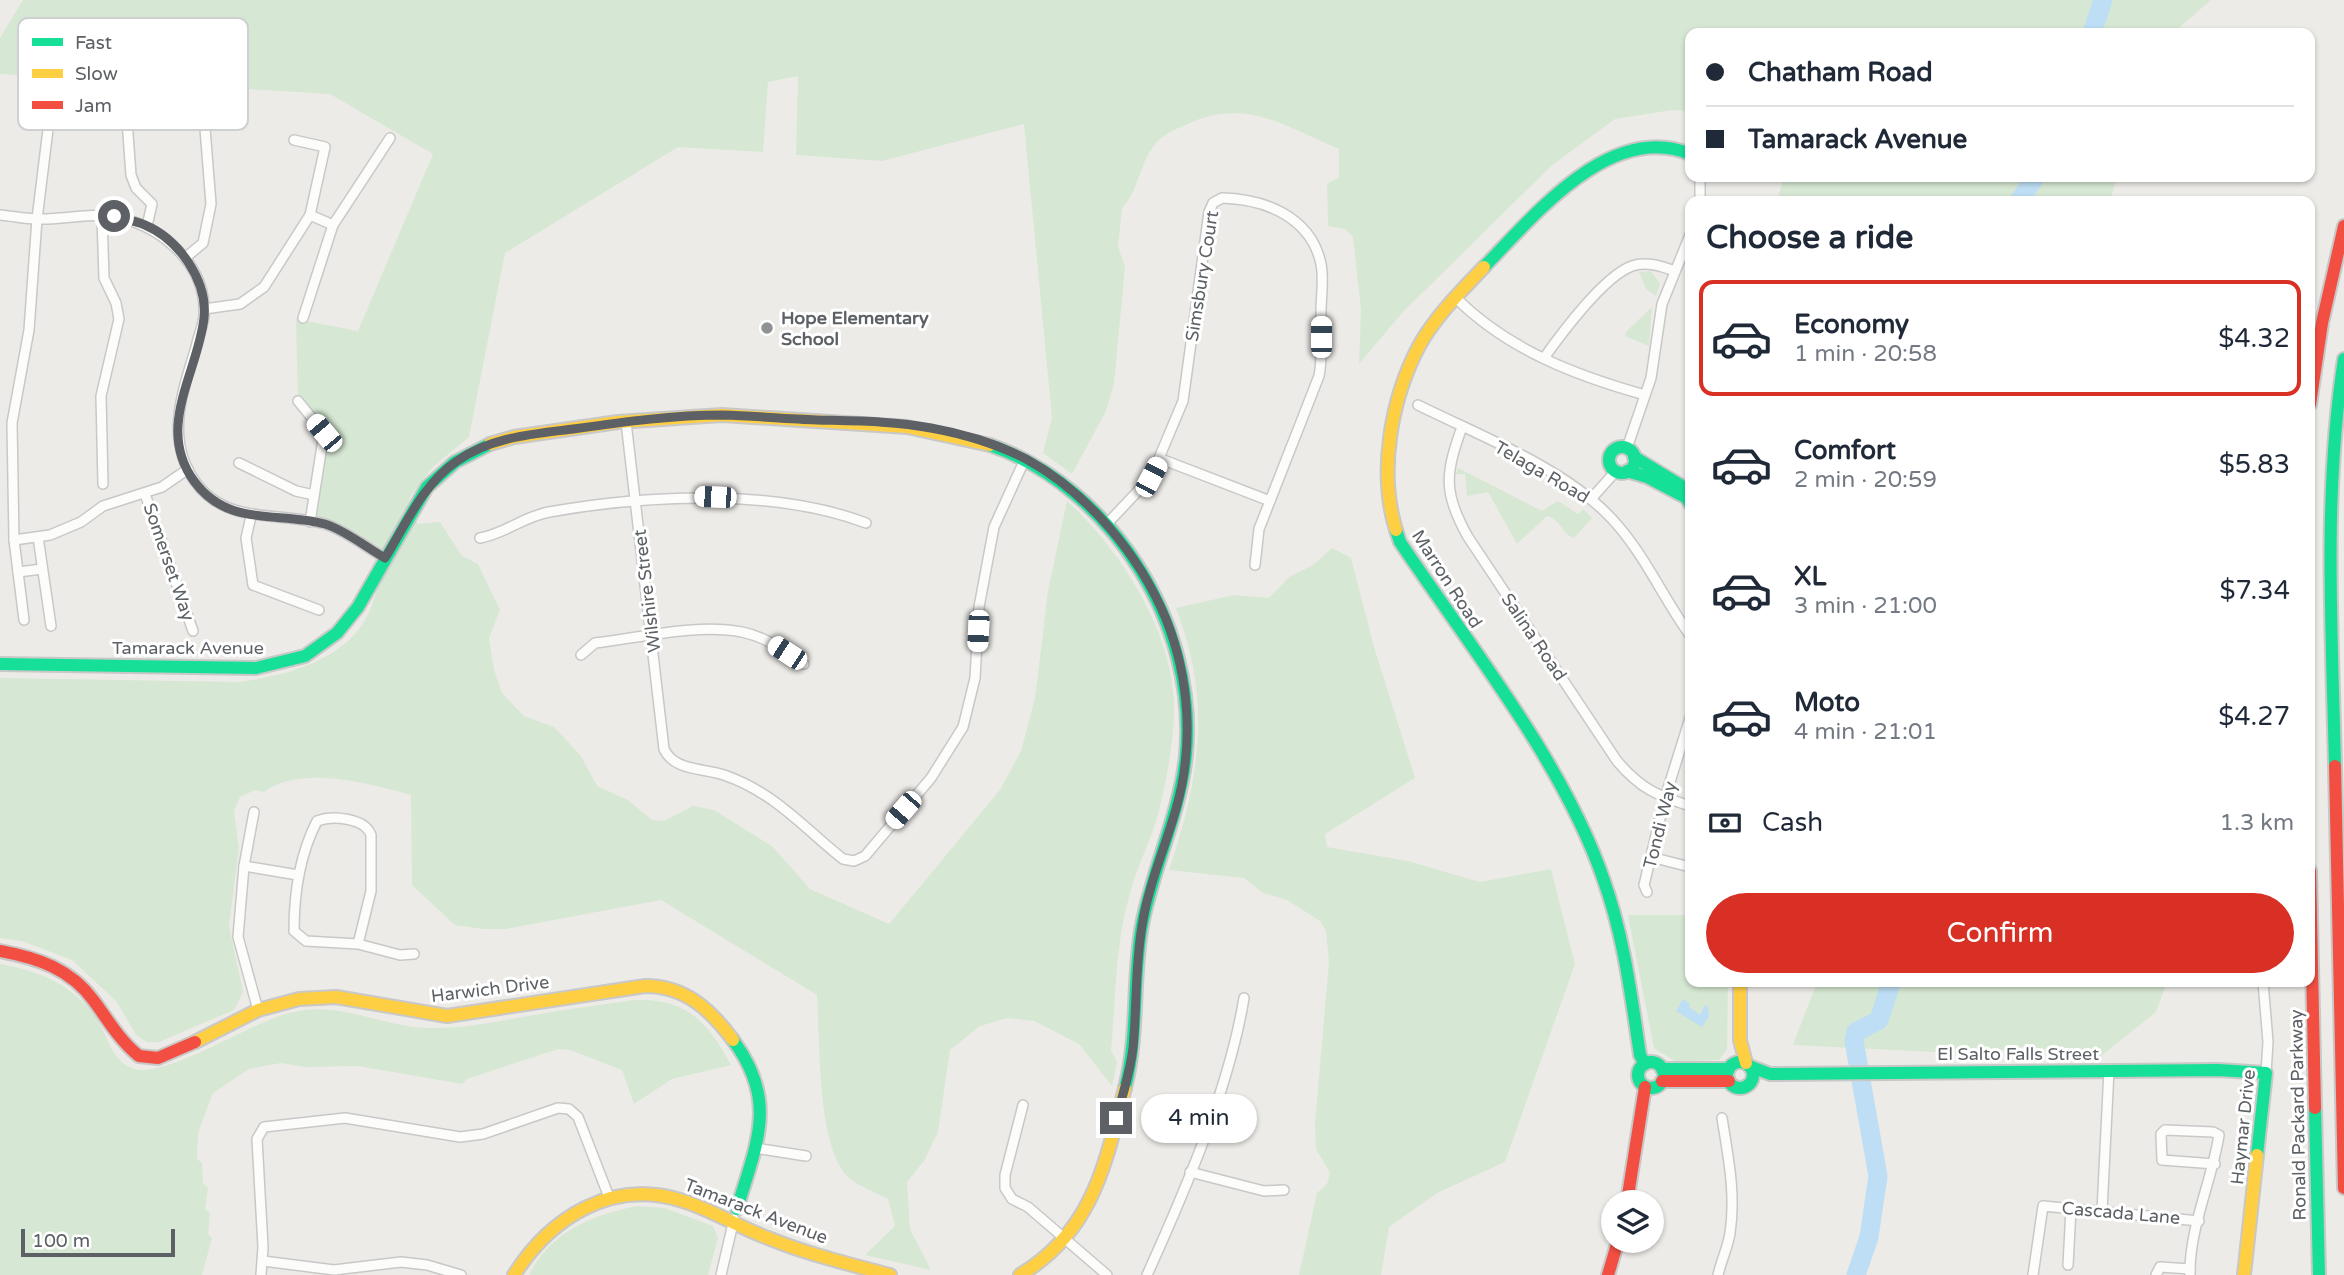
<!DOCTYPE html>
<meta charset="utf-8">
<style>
:root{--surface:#fff;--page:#f2f2f3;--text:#1f2937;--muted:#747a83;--line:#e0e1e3;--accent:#d93025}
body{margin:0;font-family:"Varela Round",sans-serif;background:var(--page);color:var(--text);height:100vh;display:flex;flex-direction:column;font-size:26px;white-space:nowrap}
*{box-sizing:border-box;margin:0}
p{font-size:23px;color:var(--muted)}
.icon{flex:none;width:38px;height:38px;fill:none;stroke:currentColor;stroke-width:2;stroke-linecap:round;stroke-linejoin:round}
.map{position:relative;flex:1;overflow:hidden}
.side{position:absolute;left:1685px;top:196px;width:630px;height:791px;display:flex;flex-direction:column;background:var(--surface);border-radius:14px;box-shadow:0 2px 5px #0004}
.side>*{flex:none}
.top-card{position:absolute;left:1685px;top:28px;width:630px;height:154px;border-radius:14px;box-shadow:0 2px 5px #0004;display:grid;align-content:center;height:154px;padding:0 21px;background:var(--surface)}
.fabs{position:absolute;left:1601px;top:1190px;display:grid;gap:14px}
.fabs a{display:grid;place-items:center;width:63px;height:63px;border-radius:50%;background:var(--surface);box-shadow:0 2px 5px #0004;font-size:35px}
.scale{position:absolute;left:21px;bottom:18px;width:154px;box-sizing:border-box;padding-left:7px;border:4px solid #5d6165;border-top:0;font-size:19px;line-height:24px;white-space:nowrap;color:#5d6165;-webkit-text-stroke:5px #fff;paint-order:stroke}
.end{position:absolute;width:32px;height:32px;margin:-16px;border:9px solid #5d6165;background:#fff;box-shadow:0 0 0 4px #fff}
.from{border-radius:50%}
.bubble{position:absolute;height:49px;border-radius:24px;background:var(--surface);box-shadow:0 2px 5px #0004;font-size:23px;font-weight:600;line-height:49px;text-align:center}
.car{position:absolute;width:21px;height:42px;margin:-21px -10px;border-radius:9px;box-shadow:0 0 5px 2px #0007;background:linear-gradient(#fff 24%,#345 0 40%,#fff 0 76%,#345 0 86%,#fff 0)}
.top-card b{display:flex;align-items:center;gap:24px;height:66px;font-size:26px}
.top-card b+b{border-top:2px solid var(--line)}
.top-card i{width:18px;height:18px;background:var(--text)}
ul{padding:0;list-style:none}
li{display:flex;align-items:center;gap:21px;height:116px;margin:0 14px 10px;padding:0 7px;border:4px solid transparent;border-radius:14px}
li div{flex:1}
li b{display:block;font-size:26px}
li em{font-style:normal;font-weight:600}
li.selected{border-color:var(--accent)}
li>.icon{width:63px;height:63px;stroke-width:1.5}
h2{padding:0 21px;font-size:32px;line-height:84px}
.pay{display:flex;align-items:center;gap:18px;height:77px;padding:0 21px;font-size:26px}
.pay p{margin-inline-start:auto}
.button{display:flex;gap:14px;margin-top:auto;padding:14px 21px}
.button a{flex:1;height:80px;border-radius:42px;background:var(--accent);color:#fff;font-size:28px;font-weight:600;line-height:80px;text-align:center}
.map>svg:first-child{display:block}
</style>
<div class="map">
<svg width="2344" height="1275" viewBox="0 0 2344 1275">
<rect width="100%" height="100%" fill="#edebe7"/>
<!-- green -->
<g fill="#d6e8d3">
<path d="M23 0H2211L2173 33H1690V111L1672 110 1615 119 1551 166 1402 313 1359 364 1361 310 1353 237 1345 229 1328 226 1327 184 1339 177V149C1286 127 1247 98 1190 123 1179 128 1165 133 1157 142 1139 162 1139 191 1122 208L1118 246 1125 267 1114 384 1106 411 1072 474 1043 453 1052 418 1024 124 882 161 796 155 798 76 768 82 763 152 678 147 505 253 469 437 432 468 410 497 405 513 419 524 440 522 462 556 478 564 500 610 489 638 494 670 502 693 524 716 554 727 581 756 597 786 628 800 652 820 664 821 693 806 714 810 773 847 810 889 889 924 1000 790 1021 751 1035 698 1048 591 1067 501C1118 547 1171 628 1174 701 1175 738 1167 776 1159 811 1151 841 1136 868 1129 897 1115 945 1116 1000 1111 1050L1117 1062 1112 1086 1079 1044 1034 1021 1008 1018 980 1026 950 1050 938 1132 924 1161 907 1182 910 1229 931 1270 865 1255 895 1226 888 1199C875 1192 855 1185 846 1175 817 1142 820 1040 817 995L661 900 505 929H483L455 925 412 885 411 795C371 784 301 764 264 792L255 790 240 797 234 811 239 848 229 926 243 992 234 1010 159 1042H147L137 1036 116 1001 72 960 22 941 0 938V678L239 682C289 675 353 659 372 605 378 590 381 574 385 558L327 524 310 522 324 433 298 401 296 319 358 331 433 154 330 94 0 74V38Z"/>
<polygon points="1784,177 2117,177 2110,201 1777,201"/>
<polygon points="1651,271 1660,284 1656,296 1646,289 1639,272"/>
<polygon points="1652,307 1649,346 1625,336 1626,332"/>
<path d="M1458 468 1542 511 1558 501 1578 514 1583 509 1592 518 1574 538C1562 535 1561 519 1547 516L1517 544 1488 492 1467 496 1465 474H1456Z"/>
<path d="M1332 548 1351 558 1374 647 1415 778 1325 834 1327 847 1408 861 1480 882 1551 869 1575 964 1505 1162 1437 1193 1389 1227 1381 1275H1299L1317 1193 1327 1184 1330 1173 1316 1149 1315 1123 1329 962 1326 931 1320 921 1287 900 1263 893 1244 878 1169 870C1200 778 1212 701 1176 608L1234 595 1269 598 1289 577 1313 565Z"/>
<polygon points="1628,915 1690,915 1690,982 1728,982 1727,1049 1719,1060 1676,1062 1654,1048"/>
<path d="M0 964C37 970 72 984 95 1016 108 1034 111 1063 135 1069 168 1078 254 1020 293 1012 341 1001 382 1027 429 1028 464 1029 499 1021 534 1015 567 1009 601 1005 634 1000 687 998 707 1021 731 1065L672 1079 634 1104 622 1070 570 1050 558 1049 467 1079 462 1084 358 1066 305 1067 281 1063 249 1069 213 1093 198 1133 197 1159 202 1163 203 1183 208 1188 205 1209 210 1213 208 1234 212 1238 202 1275H0Z"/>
<polygon points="1817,982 2167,982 2156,1012 2101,1056 2049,1055 2027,1046 1972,1054 1793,1045"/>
<path d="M636 1206 665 1208 713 1226 718 1238 708 1275H529C551 1231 591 1216 636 1206Z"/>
</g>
<!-- water -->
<polygon fill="#bddef4" points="1683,999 1690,1004 1689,1007 1700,1015 1705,1005 1708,1007 1709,1016 1702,1027 1676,1011"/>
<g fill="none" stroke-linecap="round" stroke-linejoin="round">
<!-- river -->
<g stroke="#bddef4" stroke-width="19">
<polyline points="2092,33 2103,0"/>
<polyline points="2019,201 2035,177"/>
<polyline points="1856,1275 1869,1237 1878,1176 1854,1041 1856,1032 1879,1020 1890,986 1886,982"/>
</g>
<defs>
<g id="street">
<polyline points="126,107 131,175 136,188 152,204 147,226"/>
<polyline points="1700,201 1700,177"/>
<path d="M0 215C12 216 25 219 37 219 63 220 92 212 117 217 163 227 207 265 204 316 203 326 198 337 196 347 183 390 165 438 194 480 225 526 279 511 325 524 345 530 367 548 385 558"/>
<polyline points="310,215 333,225"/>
<polyline points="102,217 104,278 116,303 119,319 101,396 103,484"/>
<polyline points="185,258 203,243 211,204 204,116"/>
<path d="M1456 298C1508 350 1577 376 1645 395"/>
<polyline points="204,309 240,304 264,287 310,215 325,147 294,140"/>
<polyline points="303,318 333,225 390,138"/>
<path d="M1544 358C1561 334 1604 276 1632 266 1646 261 1661 266 1675 271"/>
<polyline points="298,401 324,433 310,522"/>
<path d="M1418 405C1480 436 1565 468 1612 519 1644 553 1663 598 1690 635"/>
<path d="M626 422 664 749C674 771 703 768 724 775 774 792 804 828 843 859L854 861 865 856 931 778 963 727 975 678 979 607 994 527 1025 459"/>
<path d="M1462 427C1445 474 1443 493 1468 537L1617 761C1641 789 1656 795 1690 806"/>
<polyline points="1627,448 1651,378 1662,304 1690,235"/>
<polyline points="1161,459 1270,501"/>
<polyline points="239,463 296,491 314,495"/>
<polyline points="145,494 193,631"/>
<polyline points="1591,499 1616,471"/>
<polyline points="251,516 246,538 253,585 319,610"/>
<path d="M1106 525 1151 477 1183 401 1209 212 1213 203 1222 198C1265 199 1311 217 1321 264 1324 279 1321 297 1321 312 1321 334 1323 355 1319 376L1259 529 1255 565"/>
<polyline points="38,537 51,626"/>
<path d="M480 538C507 533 522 517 549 512 645 495 774 488 866 523"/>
<polyline points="14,540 50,535 81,522 103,506 162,487 188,469"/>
<polyline points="18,572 42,569"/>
<polyline points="24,620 14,540 12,423 29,330 37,219 51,105"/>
<path d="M581 655 595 643C638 638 699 623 742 632 766 637 785 651 804 664"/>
<polyline points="254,812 244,866 238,937 258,1010"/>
<polyline points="1651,857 1690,867"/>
<polyline points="244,866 298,875"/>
<polyline points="1647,892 1644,885 1665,798 1690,718"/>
<path d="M358 944 371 891V835C365 818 332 815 317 821 299 856 294 893 294 931L306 941 358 944 400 955 414 954"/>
<polyline points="2263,982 2268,1042 2266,1073"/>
<polyline points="1023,1105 1005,1175 1005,1188 1012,1199 1028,1207 1107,1275"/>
<polyline points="755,1148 806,1156"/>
<polyline points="1190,1172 1264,1191 1284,1190"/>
<polyline points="2102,1211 2109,1070"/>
<polyline points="263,1261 334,1270 401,1262 427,1265 461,1275"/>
<polyline points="2068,1265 2071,1209"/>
<polyline points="261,1275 263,1247 257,1139 264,1127 345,1118 460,1137 483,1134 558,1108 569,1109 578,1117 609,1197"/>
<polyline points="721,1275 734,1219"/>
<path d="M1147 1275C1185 1191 1229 1089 1244 998"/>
<path d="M1718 1275C1721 1261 1728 1247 1730 1233 1736 1194 1728 1156 1722 1118"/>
<polyline points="2033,1275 2043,1206 2199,1221"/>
<polyline points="2156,1275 2160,1267 2190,1269"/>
<path d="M2190 1275C2189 1228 2212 1181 2219 1135L2213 1132 2165 1130 2161 1134 2162 1160 2215 1164"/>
</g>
<g id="fast">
<path d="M1484 267C1534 216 1610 121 1690 154"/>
<path d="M990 445C1113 488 1198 625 1186 755 1180 814 1153 867 1142 925 1132 979 1139 1034 1125 1088"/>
<circle cx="1622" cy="460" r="13"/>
<polyline points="1634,457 1680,485 1690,504"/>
<polyline points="1627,471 1647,477 1685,497"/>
<path d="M1396 530 1400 542C1469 645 1563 762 1603 878 1624 936 1631 995 1640 1055L1645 1064"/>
<polyline points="0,664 256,668 305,656 337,633 358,607 427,487 455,462 490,444"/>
<path d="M2335 766C2332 630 2323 494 2344 359"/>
<path d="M733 1040C779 1102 756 1144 737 1209"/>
<circle cx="1740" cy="1075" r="13"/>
<circle cx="1651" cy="1075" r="13"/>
<polyline points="1749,1066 1770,1074 2218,1070 2266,1073 2257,1155"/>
<polyline points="1662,1069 1729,1069"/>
<polyline points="2315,1108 2319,1275"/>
</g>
<g id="slow">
<polyline points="490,444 514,437 618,422 722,415 907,427 990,445"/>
<path d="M1396 530C1378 472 1391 399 1419 346 1435 317 1461 291 1484 267"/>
<polyline points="1740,982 1740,1040 1746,1063"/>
<path d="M195 1042 258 1010 299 999 336 997 447 1016 645 986C685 986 710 1009 733 1040"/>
<path d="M514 1275C550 1218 611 1179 680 1200 711 1209 738 1227 768 1238 807 1254 849 1264 890 1275"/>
<path d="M1020 1275C1093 1231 1105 1165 1125 1088"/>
<polyline points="2244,1275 2257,1155"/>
</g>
<g id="jam">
<polyline points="2310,404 2322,323 2344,226"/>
<polyline points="2335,766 2344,1188"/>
<polyline points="2310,871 2315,1108"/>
<path d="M0 951C38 958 71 969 94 1001 108 1020 120 1041 139 1056L158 1058 195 1042"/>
<polyline points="1662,1081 1729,1081"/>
<polyline points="1627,1202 1645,1087"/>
<polyline points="1608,1275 1618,1241"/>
</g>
</defs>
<!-- street casing -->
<use href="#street" stroke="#c9c8c8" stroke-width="12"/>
<!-- fast casing -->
<use href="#fast" stroke="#c8c8c8" stroke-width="16"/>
<!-- slow casing -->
<use href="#slow" stroke="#c8c8c8" stroke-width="16"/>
<!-- jam casing -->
<use href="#jam" stroke="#c8c8c8" stroke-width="16"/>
<!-- street -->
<use href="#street" stroke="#fcfcfb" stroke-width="9"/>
<!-- fast -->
<use href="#fast" stroke="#16e098" stroke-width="12"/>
<!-- slow -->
<use href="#slow" stroke="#ffcf43" stroke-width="12"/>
<!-- jam -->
<use href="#jam" stroke="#f24e42" stroke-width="12"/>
</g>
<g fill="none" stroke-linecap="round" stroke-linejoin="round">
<!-- route -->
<path stroke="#5d6165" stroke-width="9" d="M114 216C124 219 135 221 145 225 178 239 208 280 204 318 198 373 155 427 194 481 228 528 278 511 325 524 345 530 367 548 385 558 406 524 423 484 457 461 491 437 533 434 573 429 623 422 673 415 723 415 755 416 786 419 817 420 855 421 894 421 931 428 964 434 997 444 1026 459 1088 493 1139 554 1166 619 1190 679 1194 747 1176 809 1165 848 1148 886 1142 926 1135 967 1137 1007 1133 1048 1130 1072 1123 1095 1116 1118"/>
</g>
<!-- markers -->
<circle fill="#8f9192" stroke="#fff" stroke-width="2.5" cx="767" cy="328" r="7"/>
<g text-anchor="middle" stroke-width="6" stroke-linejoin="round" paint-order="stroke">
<!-- street labels -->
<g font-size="18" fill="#5d6165" stroke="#fff">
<text transform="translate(1202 276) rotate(-81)" y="6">Simsbury Court</text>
<text transform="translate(1542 472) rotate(30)" y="6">Telaga Road</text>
<text transform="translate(169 562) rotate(71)" y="6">Somerset Way</text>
<text transform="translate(1447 579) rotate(57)" y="6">Marron Road</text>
<text transform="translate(647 591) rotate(-97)" y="6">Wilshire Street</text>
<text transform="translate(1534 637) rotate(56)" y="6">Salina Road</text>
<text x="188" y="654">Tamarack Avenue</text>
<text transform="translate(1660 825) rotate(-76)" y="6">Tondi Way</text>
<text transform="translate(490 989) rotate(-7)" y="6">Harwich Drive</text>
<text x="2018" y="1060">El Salto Falls Street</text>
<text transform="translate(2298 1115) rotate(-91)" y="6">Ronald Packard Parkway</text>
<text transform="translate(2243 1127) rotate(-84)" y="6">Haymar Drive</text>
<text transform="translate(756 1211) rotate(21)" y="6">Tamarack Avenue</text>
<text transform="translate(2121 1213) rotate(5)" y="6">Cascada Lane</text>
</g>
<!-- poi labels -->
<g font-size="18" font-weight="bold" fill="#5d6165" stroke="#fff" text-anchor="start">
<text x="781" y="324">Hope Elementary<tspan x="781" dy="21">School</tspan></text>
</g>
</g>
<!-- legend -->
<rect x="18" y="18" width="230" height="112" rx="10" fill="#fff" stroke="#ced0d1" stroke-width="2"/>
<rect x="32" y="38" width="31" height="8" fill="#16e098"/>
<rect x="32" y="69" width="31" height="9" fill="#ffcf43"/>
<rect x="32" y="101" width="31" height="8" fill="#f24e42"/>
<g font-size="19" fill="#5d6165">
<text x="75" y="49">Fast</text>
<text x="75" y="80">Slow</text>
<text x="75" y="112">Jam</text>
</g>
</svg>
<div class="fabs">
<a><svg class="icon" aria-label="layers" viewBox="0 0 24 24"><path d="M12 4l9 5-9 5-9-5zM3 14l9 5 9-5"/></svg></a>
</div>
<div class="scale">100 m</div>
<i class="end from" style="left:114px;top:216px"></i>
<i class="end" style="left:1116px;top:1118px"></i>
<div class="bubble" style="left:1141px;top:1094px;width:116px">4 min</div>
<i class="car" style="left:1321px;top:337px;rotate:0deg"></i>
<i class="car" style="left:324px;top:433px;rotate:320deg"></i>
<i class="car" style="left:1151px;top:477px;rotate:28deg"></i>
<i class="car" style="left:715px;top:497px;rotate:272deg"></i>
<i class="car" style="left:978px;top:631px;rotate:183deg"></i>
<i class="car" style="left:787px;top:653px;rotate:303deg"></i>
<i class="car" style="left:903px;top:810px;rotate:221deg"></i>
<div class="top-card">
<b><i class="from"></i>Chatham Road</b>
<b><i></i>Tamarack Avenue</b>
</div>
<section class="side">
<h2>Choose a ride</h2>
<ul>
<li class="selected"><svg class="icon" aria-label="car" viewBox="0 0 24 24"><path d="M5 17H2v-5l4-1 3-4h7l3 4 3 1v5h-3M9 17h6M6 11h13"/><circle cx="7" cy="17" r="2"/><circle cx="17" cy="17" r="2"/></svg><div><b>Economy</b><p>1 min · 20:58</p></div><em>$4.32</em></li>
<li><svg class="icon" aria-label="car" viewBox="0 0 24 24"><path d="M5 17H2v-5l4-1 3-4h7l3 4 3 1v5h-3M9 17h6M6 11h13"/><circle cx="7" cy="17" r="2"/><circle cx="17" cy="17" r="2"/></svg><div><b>Comfort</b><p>2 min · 20:59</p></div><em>$5.83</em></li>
<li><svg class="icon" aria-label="car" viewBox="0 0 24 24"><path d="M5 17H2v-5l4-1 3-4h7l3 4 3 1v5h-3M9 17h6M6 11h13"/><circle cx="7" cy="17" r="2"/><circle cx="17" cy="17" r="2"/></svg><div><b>XL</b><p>3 min · 21:00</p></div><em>$7.34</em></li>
<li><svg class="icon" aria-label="car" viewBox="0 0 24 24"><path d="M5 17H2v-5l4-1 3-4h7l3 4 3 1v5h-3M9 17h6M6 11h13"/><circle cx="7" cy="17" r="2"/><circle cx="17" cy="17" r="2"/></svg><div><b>Moto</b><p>4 min · 21:01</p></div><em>$4.27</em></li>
</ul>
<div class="pay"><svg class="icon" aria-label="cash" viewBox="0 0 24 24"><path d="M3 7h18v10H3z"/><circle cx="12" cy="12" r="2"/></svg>Cash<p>1.3 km</p></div>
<div class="button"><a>Confirm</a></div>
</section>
</div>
